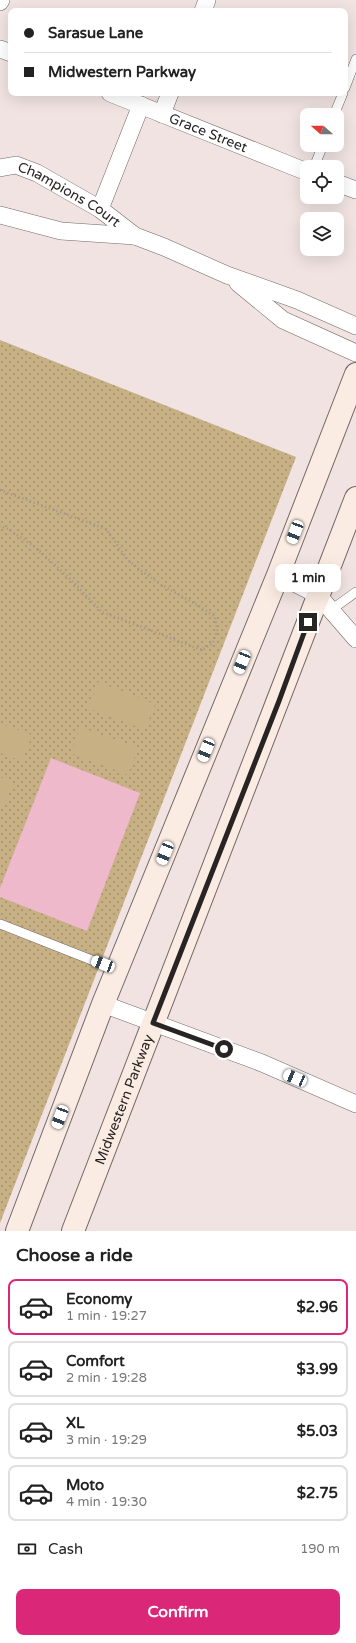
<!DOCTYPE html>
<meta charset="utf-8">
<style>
:root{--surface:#fff;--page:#f6f6f6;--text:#222;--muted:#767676;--line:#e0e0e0;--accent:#db2777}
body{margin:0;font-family:"Varela Round",sans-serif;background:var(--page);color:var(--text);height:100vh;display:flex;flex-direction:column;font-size:15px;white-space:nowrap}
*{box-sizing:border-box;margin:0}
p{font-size:13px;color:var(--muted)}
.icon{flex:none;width:22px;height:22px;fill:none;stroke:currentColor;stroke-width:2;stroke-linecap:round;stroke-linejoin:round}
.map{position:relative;height:1231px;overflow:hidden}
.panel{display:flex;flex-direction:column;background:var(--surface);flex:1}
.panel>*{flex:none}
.hud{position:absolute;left:8px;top:8px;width:340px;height:88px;border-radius:8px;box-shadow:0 4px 16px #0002;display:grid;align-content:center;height:88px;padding:0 16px;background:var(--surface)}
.needle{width:26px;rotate:291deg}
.fabs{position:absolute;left:300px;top:108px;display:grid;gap:8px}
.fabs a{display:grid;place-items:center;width:44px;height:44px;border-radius:8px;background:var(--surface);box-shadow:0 4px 16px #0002;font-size:20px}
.end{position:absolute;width:18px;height:18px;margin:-9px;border:5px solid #292424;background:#fff;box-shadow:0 0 0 2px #fff}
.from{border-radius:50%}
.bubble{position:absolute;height:28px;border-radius:8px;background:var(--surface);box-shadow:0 4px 16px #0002;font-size:13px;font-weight:800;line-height:28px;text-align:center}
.car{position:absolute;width:12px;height:24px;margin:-12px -6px;border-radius:5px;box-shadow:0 0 3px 1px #0007;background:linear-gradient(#fff 24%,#345 0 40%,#fff 0 76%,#345 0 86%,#fff 0)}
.hud b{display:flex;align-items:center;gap:14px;height:38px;font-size:15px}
.hud b+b{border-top:1px solid var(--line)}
.hud i{width:10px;height:10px;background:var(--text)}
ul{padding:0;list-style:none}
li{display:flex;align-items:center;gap:12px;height:56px;margin:0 8px 6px;padding:0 8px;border:2px solid var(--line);border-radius:8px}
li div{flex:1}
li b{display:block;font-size:15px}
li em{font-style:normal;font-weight:800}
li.on{border-color:var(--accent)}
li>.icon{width:36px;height:36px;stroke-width:1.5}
h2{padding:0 16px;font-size:18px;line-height:48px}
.pay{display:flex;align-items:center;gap:10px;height:44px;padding:0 16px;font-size:15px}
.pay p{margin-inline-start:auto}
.primary-button{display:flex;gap:8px;margin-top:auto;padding:8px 16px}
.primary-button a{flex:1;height:46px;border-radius:8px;background:var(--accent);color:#fff;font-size:16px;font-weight:800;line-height:46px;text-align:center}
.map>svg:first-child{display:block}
</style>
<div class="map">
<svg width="356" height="1231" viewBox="0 0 356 1231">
<defs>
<pattern id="green-dots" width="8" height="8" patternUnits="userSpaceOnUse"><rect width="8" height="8" fill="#c7b084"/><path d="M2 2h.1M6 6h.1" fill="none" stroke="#a28f6c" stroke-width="1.8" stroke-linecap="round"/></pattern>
</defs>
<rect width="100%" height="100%" fill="#f0e3e2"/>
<!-- green -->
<polygon fill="url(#green-dots)" points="0,340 296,457 0,1223"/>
<!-- pitch -->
<g fill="#c7b084">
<polygon points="98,682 155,704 145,730 88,708"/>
<polygon points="0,723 32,735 22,761 0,753"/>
<polygon points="80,727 138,748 128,775 71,753"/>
<polygon points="0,777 13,782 3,808 0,807"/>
</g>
<!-- building -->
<polygon fill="#eeb9cb" points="51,758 140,793 87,931 0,897 0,888"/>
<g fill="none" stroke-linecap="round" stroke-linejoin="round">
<defs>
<g id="service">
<polyline points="345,88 356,59"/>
<polyline points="334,115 343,93"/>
<polyline points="314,167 323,145"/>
<polyline points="331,610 356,592"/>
<polyline points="0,924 117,970"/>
</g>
<g id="minor">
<polyline points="0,2 1,0"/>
<polyline points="203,11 207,0"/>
<polyline points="0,49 11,53"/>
<path id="s1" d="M110 93 307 172"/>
<polyline points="162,114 170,93"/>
<path id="s2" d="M0 168 16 165 37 173 100 209 135 236 164 247 227 275 297 300 356 326"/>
<polyline points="337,183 356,190"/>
<polyline points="100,209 141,105"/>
<polyline points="0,215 61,231 135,236"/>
<polyline points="238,283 283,320 356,353"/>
<polyline points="278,575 318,595 356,639"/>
<polyline points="103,1004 262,1063 356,1104"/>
</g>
<g id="secondary">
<polyline points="17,1231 103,1004 278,575 356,374"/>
<path id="s3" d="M73 1231 356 498"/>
</g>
</defs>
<!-- service casing -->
<use href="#service" stroke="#746867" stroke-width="10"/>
<!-- minor casing -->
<use href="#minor" stroke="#746867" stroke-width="18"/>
<!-- secondary casing -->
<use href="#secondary" stroke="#746867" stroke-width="24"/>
<!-- path -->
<polyline stroke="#9d9393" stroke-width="2.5" stroke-dasharray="1 3" stroke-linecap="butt" points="0,490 106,529 127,559 140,570 160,584 199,606 215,617 217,630 213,643 202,650 102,612 70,579 35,547 8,529 0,526"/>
<!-- service -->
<use href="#service" stroke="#fff" stroke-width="9"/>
<!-- minor -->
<use href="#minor" stroke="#fff" stroke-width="17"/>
<!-- secondary -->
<use href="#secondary" stroke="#faece3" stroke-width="22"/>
</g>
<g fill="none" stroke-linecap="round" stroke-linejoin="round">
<!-- route -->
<polyline stroke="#292424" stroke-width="5" points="224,1049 153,1023 279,701 308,622"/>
</g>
<g text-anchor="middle" stroke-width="3.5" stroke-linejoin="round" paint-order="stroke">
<!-- street labels -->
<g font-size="14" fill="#292424" stroke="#fff">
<text dy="5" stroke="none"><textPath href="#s1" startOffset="106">Grace Street</textPath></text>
<text dy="5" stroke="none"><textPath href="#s2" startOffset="77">Champions Court</textPath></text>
<text dy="5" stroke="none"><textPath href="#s3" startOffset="141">Midwestern Parkway</textPath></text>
</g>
</g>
</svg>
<div class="fabs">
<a><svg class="needle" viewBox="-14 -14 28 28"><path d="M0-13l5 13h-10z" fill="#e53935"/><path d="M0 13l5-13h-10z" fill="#767676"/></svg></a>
<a><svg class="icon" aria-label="locate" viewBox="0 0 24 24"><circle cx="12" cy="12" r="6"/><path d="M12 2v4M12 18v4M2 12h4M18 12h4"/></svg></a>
<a><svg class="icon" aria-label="layers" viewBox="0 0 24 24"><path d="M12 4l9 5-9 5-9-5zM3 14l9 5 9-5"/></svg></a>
</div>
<i class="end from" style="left:224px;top:1049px"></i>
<i class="end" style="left:308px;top:622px"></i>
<div class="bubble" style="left:275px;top:564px;width:66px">1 min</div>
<i class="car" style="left:295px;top:532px;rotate:201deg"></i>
<i class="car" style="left:242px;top:662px;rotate:202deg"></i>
<i class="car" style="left:206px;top:750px;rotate:202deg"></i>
<i class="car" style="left:165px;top:853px;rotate:202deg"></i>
<i class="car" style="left:103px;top:964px;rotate:291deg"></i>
<i class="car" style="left:295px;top:1078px;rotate:293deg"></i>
<i class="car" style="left:60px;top:1117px;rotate:201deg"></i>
<div class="hud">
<b><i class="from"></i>Sarasue Lane</b>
<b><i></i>Midwestern Parkway</b>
</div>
</div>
<section class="panel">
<h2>Choose a ride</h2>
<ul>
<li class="on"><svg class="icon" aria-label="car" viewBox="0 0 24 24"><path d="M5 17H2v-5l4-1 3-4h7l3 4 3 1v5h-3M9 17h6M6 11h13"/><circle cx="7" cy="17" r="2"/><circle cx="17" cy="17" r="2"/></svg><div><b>Economy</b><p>1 min · 19:27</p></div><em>$2.96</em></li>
<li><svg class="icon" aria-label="car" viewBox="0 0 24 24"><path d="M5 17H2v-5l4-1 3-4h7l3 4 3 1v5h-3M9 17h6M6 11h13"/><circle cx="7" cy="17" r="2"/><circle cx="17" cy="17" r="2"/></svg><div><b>Comfort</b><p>2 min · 19:28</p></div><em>$3.99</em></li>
<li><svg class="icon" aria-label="car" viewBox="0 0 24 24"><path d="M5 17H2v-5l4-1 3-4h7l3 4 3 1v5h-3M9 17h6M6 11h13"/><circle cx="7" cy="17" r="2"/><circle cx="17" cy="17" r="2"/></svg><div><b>XL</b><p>3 min · 19:29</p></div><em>$5.03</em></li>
<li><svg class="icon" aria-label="car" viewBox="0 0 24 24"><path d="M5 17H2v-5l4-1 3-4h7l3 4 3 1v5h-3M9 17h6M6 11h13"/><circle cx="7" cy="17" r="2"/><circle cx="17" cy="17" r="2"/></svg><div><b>Moto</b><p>4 min · 19:30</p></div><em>$2.75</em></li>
</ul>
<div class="pay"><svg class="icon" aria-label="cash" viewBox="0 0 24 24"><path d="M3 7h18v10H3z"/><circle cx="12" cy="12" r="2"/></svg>Cash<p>190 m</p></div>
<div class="primary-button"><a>Confirm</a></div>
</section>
